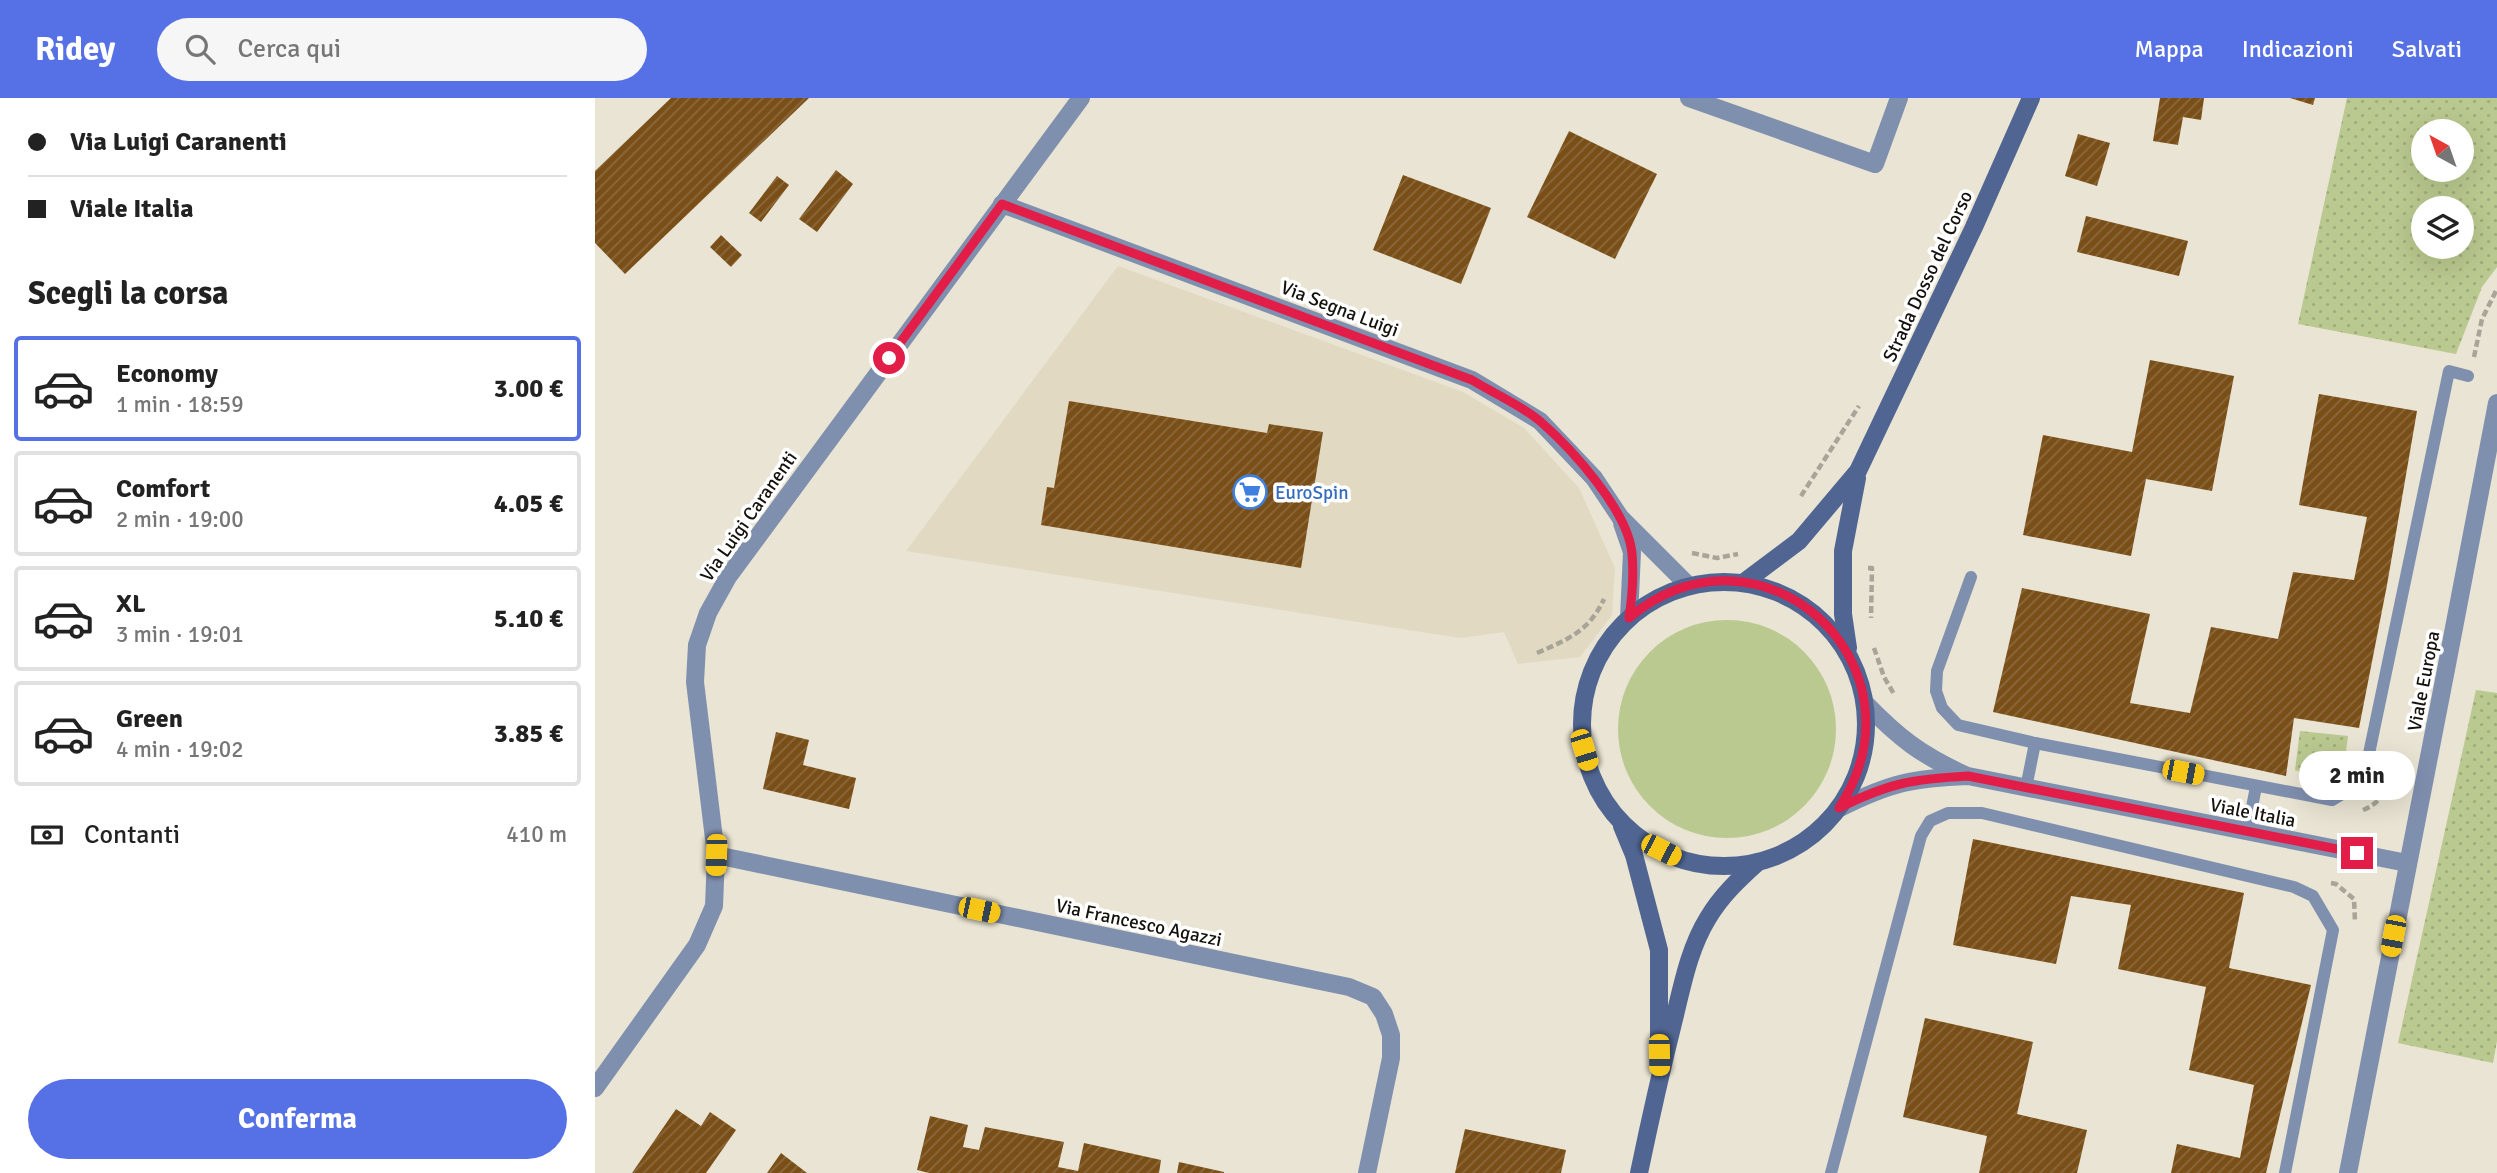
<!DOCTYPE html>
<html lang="it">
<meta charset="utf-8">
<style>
:root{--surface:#fff;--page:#f6f6f6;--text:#222;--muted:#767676;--line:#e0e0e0;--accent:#5671e6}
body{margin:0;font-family:Signika,sans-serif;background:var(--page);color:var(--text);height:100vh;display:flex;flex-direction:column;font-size:26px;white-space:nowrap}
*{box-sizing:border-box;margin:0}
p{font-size:23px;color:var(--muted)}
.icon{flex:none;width:38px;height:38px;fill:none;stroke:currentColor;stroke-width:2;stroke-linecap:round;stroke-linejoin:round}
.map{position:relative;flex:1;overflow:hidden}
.side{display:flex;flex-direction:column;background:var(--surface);width:595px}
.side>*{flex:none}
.top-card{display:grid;align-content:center;height:154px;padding:0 28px;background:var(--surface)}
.needle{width:46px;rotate:320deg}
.fabs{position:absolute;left:1816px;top:21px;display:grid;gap:14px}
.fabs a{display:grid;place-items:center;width:63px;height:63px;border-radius:50%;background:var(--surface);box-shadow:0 7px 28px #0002;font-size:35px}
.end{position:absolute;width:32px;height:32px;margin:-16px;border:9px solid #e11d48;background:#fff;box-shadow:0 0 0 4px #fff}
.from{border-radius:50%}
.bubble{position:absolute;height:49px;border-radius:24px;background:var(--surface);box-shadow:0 7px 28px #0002;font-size:23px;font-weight:700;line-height:49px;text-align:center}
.car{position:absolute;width:21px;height:42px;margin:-21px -10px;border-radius:9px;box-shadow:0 0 5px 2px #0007;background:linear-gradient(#f5c518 24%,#345 0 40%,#f5c518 0 76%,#345 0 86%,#f5c518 0)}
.top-card b{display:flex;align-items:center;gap:24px;height:66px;font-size:26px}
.top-card b+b{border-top:2px solid var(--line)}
.top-card i{width:18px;height:18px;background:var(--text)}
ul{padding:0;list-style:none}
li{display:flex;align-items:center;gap:21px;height:105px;margin:0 14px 10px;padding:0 14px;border:4px solid var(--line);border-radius:7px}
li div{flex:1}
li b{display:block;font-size:26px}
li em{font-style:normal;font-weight:700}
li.active{border-color:var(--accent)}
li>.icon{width:63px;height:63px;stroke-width:1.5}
h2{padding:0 28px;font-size:32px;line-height:84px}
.pay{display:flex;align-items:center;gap:18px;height:77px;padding:0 28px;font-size:26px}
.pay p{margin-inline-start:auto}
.primary-button{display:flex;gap:14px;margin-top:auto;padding:14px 28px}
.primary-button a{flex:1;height:80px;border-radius:42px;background:var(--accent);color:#fff;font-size:28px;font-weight:700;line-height:80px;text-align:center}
header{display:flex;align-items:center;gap:42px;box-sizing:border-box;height:98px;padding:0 35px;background:var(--accent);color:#fff}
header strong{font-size:33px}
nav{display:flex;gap:38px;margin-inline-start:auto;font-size:24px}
.search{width:490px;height:63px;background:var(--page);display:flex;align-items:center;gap:18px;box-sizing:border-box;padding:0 24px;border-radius:38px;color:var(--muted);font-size:26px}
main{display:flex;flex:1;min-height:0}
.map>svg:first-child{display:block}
</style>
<header>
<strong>Ridey</strong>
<div class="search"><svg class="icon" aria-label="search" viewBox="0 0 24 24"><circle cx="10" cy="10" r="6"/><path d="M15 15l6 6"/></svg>Cerca qui</div>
<nav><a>Mappa</a><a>Indicazioni</a><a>Salvati</a></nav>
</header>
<main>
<section class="side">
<div class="top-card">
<b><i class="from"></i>Via Luigi Caranenti</b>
<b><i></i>Viale Italia</b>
</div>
<h2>Scegli la corsa</h2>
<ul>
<li class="active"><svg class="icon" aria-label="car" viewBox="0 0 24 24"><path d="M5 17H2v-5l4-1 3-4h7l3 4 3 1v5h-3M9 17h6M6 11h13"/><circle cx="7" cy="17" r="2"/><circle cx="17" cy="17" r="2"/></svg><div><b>Economy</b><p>1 min · 18:59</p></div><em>3.00 €</em></li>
<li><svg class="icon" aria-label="car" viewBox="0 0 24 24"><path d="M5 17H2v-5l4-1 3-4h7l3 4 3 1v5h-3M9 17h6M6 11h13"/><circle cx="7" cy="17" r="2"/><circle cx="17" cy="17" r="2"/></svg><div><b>Comfort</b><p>2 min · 19:00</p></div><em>4.05 €</em></li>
<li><svg class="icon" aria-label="car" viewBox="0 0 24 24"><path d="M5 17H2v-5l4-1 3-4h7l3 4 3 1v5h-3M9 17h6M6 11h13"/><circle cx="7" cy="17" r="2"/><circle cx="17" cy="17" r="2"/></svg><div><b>XL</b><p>3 min · 19:01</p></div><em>5.10 €</em></li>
<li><svg class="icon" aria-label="car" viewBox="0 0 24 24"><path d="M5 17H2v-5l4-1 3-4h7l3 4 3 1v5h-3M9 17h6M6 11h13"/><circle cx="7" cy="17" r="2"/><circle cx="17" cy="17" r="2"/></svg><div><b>Green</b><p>4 min · 19:02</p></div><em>3.85 €</em></li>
</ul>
<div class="pay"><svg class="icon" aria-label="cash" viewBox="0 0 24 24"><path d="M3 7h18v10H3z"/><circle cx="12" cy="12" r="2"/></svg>Contanti<p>410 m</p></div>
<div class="primary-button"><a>Conferma</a></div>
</section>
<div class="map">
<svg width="1902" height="1075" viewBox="0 0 1902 1075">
<defs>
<pattern id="garden-dots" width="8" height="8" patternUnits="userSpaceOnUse" patternTransform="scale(1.75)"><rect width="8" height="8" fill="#bac98f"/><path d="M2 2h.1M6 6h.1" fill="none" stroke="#9fac7a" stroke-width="1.8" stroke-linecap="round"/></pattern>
<pattern id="building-hatch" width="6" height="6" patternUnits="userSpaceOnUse" patternTransform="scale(1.75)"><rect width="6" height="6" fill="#7a4f17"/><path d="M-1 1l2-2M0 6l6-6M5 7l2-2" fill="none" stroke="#8a693f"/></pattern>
</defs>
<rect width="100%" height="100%" fill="#e9e4d3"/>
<!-- built -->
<polygon fill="#e1d9c1" points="523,168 868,294 929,330 984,390 1020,470 1017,517 985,559 923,566 909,534 865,540 311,453"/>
<!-- green -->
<circle fill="#bac98f" cx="1132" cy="631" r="109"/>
<!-- garden -->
<g fill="url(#garden-dots)" fill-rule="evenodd">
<path d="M1752 0H1902V169L1887 189 1861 256 1703 226ZM1829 33H1867V72H1829ZM1829 110H1867V149H1829Z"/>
<polygon points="1881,592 1902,595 1902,943 1898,965 1803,945"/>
<polygon points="1705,633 1753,638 1751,654 1732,676 1716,678 1700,672"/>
</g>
<!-- building -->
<g fill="url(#building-hatch)">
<polygon points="76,0 214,0 30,176 0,145 0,73"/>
<polygon points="1565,0 1609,0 1606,22 1588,19 1583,47 1558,43"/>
<polygon points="1695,0 1720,0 1718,7"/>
<polygon points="974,33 1062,76 1020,161 932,119"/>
<polygon points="1483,36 1515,45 1502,88 1470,78"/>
<polygon points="241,72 258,86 222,134 204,121"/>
<polygon points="808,77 896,110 866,186 778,152"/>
<polygon points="182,78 194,87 166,124 154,115"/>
<polygon points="1491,118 1593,143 1584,178 1482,154"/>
<polygon points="126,137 147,157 136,169 115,149"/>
<polygon points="1555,262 1639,278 1617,393 1551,381 1536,458 1428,437 1448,337 1537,354"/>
<polygon points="1724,296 1822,313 1792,487 1764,630 1699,620 1691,678 1398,614 1427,490 1555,516 1535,605 1595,615 1616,529 1683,541 1698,474 1759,482 1772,419 1704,407"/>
<polygon points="474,303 672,335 674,326 728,334 706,470 446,427 452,389 459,390"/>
<polygon points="181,634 214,642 208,667 261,680 254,711 168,691"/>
<polygon points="1378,741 1649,795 1634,870 1716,887 1671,1075 1576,1075 1582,1046 1645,1060 1659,987 1594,972 1611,889 1523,871 1536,807 1476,798 1461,866 1358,847"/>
<polygon points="1330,920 1438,944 1422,1016 1492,1032 1482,1075 1384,1075 1392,1038 1308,1019"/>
<polygon points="81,1011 106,1028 115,1014 141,1032 111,1075 37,1075"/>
<polygon points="335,1018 373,1027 368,1049 384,1052 390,1029 469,1044 463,1069 483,1073 489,1045 566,1062 564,1075 334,1075 322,1072"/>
<polygon points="870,1031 971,1052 966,1075 860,1075"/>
<polygon points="186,1055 212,1075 172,1075"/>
<polygon points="584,1064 629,1074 629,1075 582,1075"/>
</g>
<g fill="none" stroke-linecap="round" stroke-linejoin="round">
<!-- path -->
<g stroke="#a8a497" stroke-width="4.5" stroke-dasharray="7 3.5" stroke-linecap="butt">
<polyline points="1879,259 1887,221 1902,191"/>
<polyline points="1206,398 1264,308"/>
<polyline points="1097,455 1122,460 1143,456"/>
<polyline points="1273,470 1277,470 1276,520"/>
<polyline points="1279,550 1289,579 1299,596"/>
<path d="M942 555C974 541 994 533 1009 501"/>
<path d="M1768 712C1784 706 1792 693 1795 676"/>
<polyline points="1736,785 1741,786 1759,801 1760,824"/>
</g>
<!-- lane -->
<g stroke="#7f8fae" stroke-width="12">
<polyline points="1376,479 1342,573 1341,593 1347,610 1363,627 1440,645 1737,702 1759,689 1771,670 1854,273 1873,278"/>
<polyline points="1431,690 1440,645"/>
<polyline points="1652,734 1661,689"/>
<polyline points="1236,1075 1326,738 1335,723 1353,715 1387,715 1699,789 1718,798 1738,832 1690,1075"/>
</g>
<!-- street -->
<g stroke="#7f8fae" stroke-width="18">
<polyline points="1094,0 1280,66 1304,0"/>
<polyline points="407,106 877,282 945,323 999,380 1025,419 1094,488"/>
<polyline points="1027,425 1037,454 1034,520"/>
<path d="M1270 605C1304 640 1326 657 1370 677"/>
<path d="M1245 710C1295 685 1318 680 1373 678L1812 765"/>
<polyline points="121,757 754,889 778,899 789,916 796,937 796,960 772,1075"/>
<polyline points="0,990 102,847 119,808 121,757 100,584 102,547 113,515 133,479 486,0"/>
<path d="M1753 1075C1802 818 1854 562 1902 305"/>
</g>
<!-- secondary -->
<g stroke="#506592" stroke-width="18">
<circle cx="1129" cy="626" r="142"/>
<polyline points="1148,485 1204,443 1263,373 1379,129 1436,0"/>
<polyline points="1253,550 1248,516 1248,453 1262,380"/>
<polyline points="1027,728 1039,757 1064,852 1064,954"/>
<path d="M1044 1075C1055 1022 1067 969 1080 917 1088 884 1095 849 1113 820 1126 798 1144 781 1163 764"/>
</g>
</g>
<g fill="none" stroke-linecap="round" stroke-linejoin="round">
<!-- route -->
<path stroke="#e11d48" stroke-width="9" d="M294 260 407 106 877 282C898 295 928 308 946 324 977 351 1034 414 1037 456 1039 477 1037 500 1034 520 1165 410 1338 565 1244 710 1294 685 1318 681 1373 678L1762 755"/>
</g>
<!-- icons -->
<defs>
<symbol id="supermarket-ring" viewBox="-11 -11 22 22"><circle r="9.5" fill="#fff" stroke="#3f7fe0" stroke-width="1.5"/><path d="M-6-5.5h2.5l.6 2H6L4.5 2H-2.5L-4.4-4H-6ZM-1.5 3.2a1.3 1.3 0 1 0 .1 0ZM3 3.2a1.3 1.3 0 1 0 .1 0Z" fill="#3f7fe0"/></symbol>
</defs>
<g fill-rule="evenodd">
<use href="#supermarket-ring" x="636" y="375" width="38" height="38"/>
</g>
<g text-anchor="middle" stroke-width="7" stroke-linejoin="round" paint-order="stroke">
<!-- street labels -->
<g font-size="19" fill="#13120c" stroke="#fff">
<text transform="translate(1332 178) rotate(-65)" y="7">Strada Dosso del Corso</text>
<text transform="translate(745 210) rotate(21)" y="7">Via Segna Luigi</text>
<text transform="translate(153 418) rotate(-55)" y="7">Via Luigi Caranenti</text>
<text transform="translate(1828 583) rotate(-79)" y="7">Viale Europa</text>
<text transform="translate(1658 714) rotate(11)" y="7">Viale Italia</text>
<text transform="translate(544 824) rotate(12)" y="7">Via Francesco Agazzi</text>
</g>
<!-- shop labels -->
<g font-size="19" fill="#366cbe" stroke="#fff" text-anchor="start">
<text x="680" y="401">EuroSpin</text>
</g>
</g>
</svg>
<div class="fabs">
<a><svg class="needle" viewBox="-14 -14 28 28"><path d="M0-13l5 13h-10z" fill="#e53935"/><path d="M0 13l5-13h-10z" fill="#767676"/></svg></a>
<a><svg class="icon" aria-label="layers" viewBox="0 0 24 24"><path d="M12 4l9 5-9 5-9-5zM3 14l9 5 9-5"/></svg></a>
</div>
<i class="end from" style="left:294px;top:260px"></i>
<i class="end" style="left:1762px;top:755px"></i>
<div class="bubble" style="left:1704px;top:653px;width:116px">2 min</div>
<i class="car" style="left:989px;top:652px;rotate:163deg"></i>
<i class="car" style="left:1588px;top:674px;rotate:101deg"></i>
<i class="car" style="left:1066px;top:752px;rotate:117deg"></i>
<i class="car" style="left:121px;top:757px;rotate:182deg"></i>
<i class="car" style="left:384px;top:812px;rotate:102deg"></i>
<i class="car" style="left:1798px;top:838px;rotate:191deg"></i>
<i class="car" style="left:1064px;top:957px;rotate:179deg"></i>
</div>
</main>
